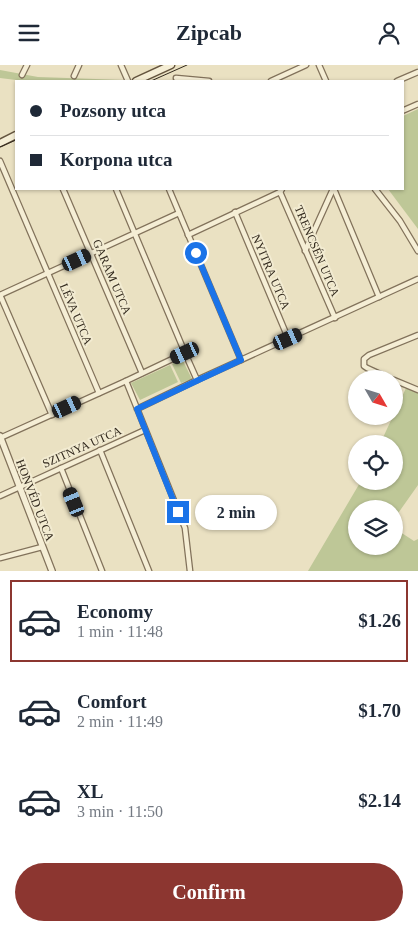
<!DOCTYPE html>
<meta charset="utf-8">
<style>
:root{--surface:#fff;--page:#f6f6f7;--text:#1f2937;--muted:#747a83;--line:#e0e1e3;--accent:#8c3630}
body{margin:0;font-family:"Times New Roman",serif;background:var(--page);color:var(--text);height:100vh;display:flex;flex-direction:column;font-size:19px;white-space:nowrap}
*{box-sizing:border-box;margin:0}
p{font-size:16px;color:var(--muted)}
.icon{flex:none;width:28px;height:28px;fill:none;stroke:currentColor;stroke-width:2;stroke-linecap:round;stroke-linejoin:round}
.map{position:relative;height:506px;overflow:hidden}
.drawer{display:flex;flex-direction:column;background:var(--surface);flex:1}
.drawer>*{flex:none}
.top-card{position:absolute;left:15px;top:15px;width:389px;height:110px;border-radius:0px;box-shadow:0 1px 4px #0004;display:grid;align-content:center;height:110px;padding:0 15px;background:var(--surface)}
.needle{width:32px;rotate:129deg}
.fabs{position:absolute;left:348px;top:305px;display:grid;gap:10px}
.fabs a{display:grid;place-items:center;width:55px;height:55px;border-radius:50%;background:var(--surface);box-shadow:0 1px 4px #0004;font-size:25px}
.end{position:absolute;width:22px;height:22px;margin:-11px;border:6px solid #1a73e8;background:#fff;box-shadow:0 0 0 2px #fff}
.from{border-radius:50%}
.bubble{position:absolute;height:35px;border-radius:18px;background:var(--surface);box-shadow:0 1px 4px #0004;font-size:16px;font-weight:600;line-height:35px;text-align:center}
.car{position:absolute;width:15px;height:30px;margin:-15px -8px;border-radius:6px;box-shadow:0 0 4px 1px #0007;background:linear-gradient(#222 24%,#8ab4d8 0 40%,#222 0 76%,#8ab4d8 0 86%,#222 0)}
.top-card b{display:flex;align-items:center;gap:18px;height:48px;font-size:19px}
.top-card b+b{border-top:1px solid var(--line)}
.top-card i{width:12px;height:12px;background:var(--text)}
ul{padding:9px 0 0;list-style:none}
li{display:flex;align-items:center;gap:15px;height:82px;margin:0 10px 8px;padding:0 5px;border:2px solid transparent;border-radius:0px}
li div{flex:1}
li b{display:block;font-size:19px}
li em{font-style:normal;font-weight:600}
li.current{border-color:var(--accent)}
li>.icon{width:45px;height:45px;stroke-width:1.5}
.action{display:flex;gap:10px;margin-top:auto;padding:10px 15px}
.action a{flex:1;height:58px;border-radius:30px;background:var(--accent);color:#fff;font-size:20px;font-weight:600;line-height:58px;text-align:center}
header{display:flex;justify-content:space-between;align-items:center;height:65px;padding:0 15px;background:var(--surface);font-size:22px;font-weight:600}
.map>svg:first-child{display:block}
</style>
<header><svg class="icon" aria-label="menu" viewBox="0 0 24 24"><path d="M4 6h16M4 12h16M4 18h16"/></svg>Zipcab<svg class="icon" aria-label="person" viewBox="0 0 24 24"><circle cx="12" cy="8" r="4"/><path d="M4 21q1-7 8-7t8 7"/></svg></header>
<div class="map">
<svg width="418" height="506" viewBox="0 0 418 506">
<rect width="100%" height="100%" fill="#eae1c2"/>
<!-- green -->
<g fill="#bec797">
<polygon points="0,5 38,12 124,15 24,16 0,13"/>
<polygon points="418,44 418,164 388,124 402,124 403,51"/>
<polygon points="182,294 192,314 181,318 172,299"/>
<polygon points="170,300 178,317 140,335 131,318"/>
<polygon points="406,323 418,328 418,420 394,454 394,444 356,444 356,481 394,481 394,463 414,476 418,474 418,506 308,506 361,416 394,416 394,379 380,379"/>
</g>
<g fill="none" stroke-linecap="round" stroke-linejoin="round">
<defs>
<g id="minor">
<polyline points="121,0 128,16"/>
<polyline points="319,0 326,16"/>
<polyline points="22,10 27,0"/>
<polyline points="74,11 79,0"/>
<polyline points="176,13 209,16"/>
<polyline points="271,16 306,0"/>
<polyline points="397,16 418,7"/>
<polyline points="402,46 418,39"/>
<polyline points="0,96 99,328"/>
<polyline points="63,124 142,308"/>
<polyline points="116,124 185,288"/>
<polyline points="169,124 241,295"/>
<polyline points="334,124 379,232"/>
<polyline points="375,124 400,156 418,186"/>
<polyline points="280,127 335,253"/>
<polyline points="235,147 288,273"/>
<polyline points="188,170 280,127 282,124"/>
<polyline points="305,186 333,124"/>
<polyline points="0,230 179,148"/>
<polyline points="0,230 52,350"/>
<polyline points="391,314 367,303 364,301 364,294 369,290 418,270"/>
<polyline points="197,315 418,214"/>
<polyline points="394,315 418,325"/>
<polyline points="137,344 197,315 185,288 126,316 185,463 190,506"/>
<polyline points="0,373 126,316"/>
<polyline points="100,385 149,506"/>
<polyline points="61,403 102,506"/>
<polyline points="0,431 145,365"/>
<polyline points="0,493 42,482"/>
</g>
<polyline id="tertiary" points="0,371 52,506"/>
<g id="secondary">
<polyline points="136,16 171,0"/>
<polyline points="0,78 16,70"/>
</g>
</defs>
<!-- minor casing -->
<use href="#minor" stroke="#82725b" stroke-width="7"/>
<!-- tertiary casing -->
<use href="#tertiary" stroke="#82725b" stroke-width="8"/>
<!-- secondary casing -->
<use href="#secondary" stroke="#64543e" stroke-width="9"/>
<!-- minor -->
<use href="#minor" stroke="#f5eed5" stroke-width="4.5"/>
<!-- tertiary -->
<use href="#tertiary" stroke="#f5eed5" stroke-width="5.5"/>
<!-- secondary -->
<use href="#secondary" stroke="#f5eed5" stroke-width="6"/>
<!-- tram -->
<g stroke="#332a1e" stroke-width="1">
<polyline points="151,16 187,0"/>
<polyline points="0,82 16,75"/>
</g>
</g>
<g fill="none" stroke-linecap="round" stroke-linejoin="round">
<!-- route -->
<polyline stroke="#1a73e8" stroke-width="6" points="178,447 137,344 241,295 196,188"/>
</g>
<g text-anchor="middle" stroke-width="4" stroke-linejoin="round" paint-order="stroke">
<!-- street labels -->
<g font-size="12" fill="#332a1e" stroke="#f2ebd1">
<text transform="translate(317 186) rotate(67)" y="4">TRENCSÉN UTCA</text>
<text transform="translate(271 207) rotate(67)" y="4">NYITRA UTCA</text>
<text transform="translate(112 212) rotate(67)" y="4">GARAM UTCA</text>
<text transform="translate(76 249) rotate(67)" y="4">LÉVA UTCA</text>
<text transform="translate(82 382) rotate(-24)" y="4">SZITNYA UTCA</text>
<text transform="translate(35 435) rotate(69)" y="4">HONVÉD UTCA</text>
</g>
</g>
</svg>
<div class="fabs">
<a><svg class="needle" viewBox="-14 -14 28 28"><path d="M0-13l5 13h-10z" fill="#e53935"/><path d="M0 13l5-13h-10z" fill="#747a83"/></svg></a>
<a><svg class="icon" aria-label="locate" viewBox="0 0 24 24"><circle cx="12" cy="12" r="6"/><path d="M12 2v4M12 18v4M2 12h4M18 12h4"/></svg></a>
<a><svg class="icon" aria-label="layers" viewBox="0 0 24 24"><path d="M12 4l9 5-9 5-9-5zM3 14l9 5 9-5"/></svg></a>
</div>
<i class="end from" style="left:196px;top:188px"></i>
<i class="end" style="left:178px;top:447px"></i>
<div class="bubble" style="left:195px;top:430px;width:82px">2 min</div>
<i class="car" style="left:77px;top:195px;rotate:65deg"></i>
<i class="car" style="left:288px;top:274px;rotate:66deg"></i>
<i class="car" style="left:185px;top:288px;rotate:245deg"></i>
<i class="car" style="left:67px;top:342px;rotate:65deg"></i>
<i class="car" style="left:74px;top:437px;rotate:338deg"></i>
<div class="top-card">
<b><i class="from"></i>Pozsony utca</b>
<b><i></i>Korpona utca</b>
</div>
</div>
<section class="drawer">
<ul>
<li class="current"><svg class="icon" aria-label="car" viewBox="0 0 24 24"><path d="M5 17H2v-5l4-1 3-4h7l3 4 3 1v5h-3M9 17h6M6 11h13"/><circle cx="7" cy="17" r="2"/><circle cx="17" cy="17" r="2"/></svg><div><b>Economy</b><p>1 min · 11:48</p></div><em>$1.26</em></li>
<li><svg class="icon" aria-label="car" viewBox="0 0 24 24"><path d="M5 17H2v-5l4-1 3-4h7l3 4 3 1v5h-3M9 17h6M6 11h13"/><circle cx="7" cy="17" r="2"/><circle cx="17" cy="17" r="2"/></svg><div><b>Comfort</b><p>2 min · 11:49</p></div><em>$1.70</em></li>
<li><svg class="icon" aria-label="car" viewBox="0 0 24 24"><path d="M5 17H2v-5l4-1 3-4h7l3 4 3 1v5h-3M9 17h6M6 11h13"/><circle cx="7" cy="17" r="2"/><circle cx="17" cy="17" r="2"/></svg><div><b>XL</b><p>3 min · 11:50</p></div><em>$2.14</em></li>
</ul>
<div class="action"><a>Confirm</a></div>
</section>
